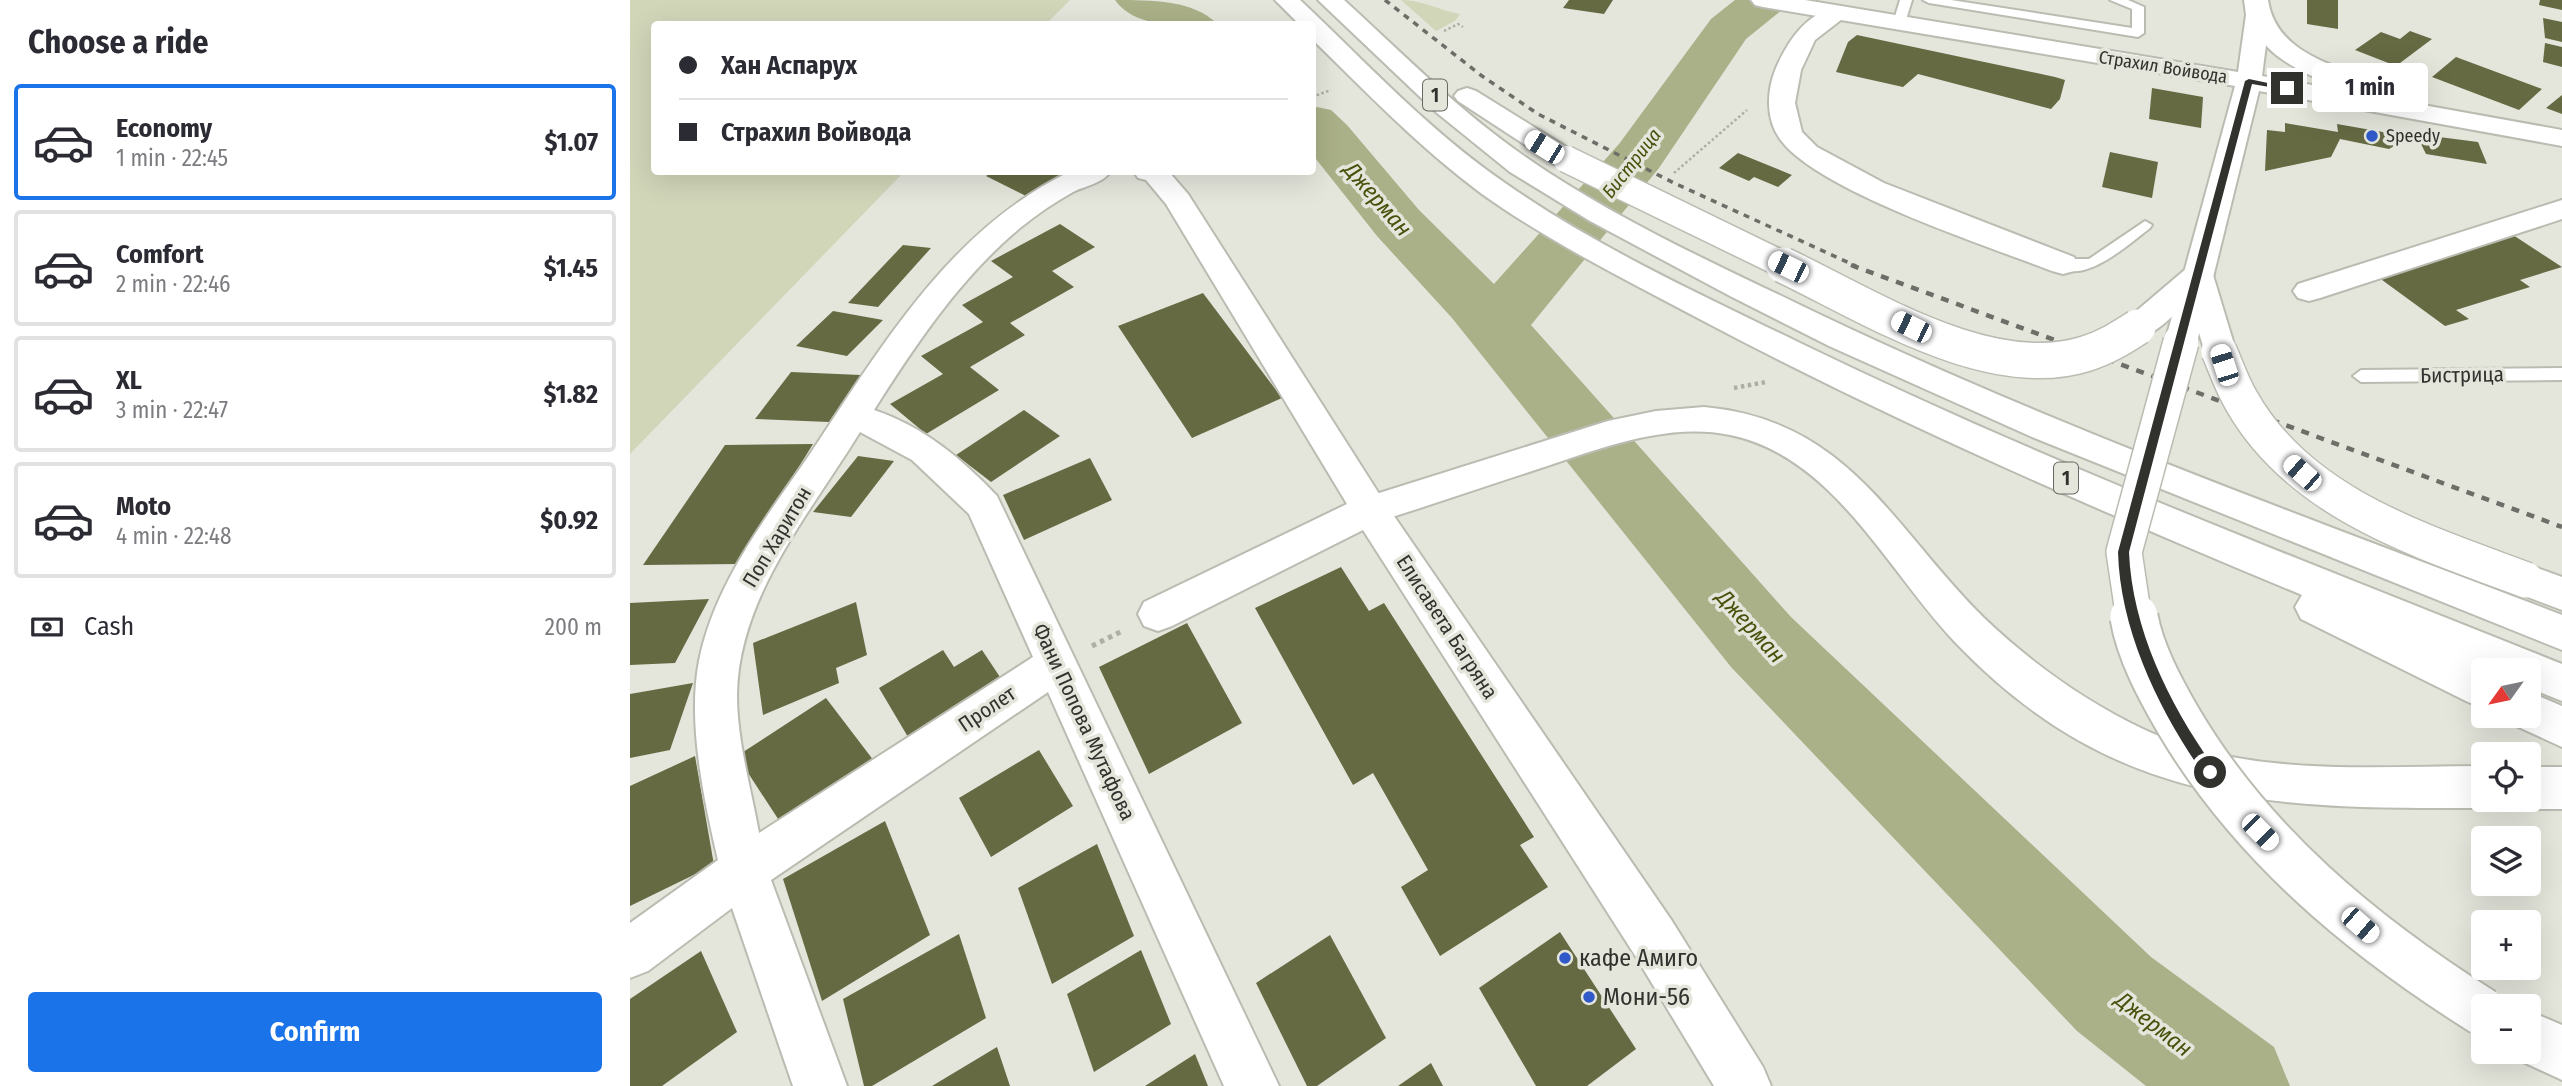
<!DOCTYPE html>
<meta charset="utf-8">
<style>
:root{--surface:#fff;--page:#f7f7f7;--text:#2b2b33;--muted:#7c7c81;--line:#e1e1e2;--accent:#1a73e8}
body{margin:0;font-family:"Fira Sans Condensed",sans-serif;background:var(--page);color:var(--text);height:100vh;display:flex;flex-direction:column;font-size:26px;white-space:nowrap}
*{box-sizing:border-box;margin:0}
p{font-size:23px;color:var(--muted)}
.icon{flex:none;width:38px;height:38px;fill:none;stroke:currentColor;stroke-width:2;stroke-linecap:round;stroke-linejoin:round}
.map{position:relative;flex:1;overflow:hidden}
.details{display:flex;flex-direction:column;background:var(--surface);width:630px}
.details>*{flex:none}
.banner{position:absolute;left:21px;top:21px;width:665px;height:154px;border-radius:7px;box-shadow:0 7px 28px #0002;display:grid;align-content:center;height:154px;padding:0 28px;background:var(--surface)}
.needle{width:46px;rotate:237deg}
.controls{position:absolute;left:1841px;top:658px;display:grid;gap:14px}
.controls a{display:grid;place-items:center;width:70px;height:70px;border-radius:7px;background:var(--surface);box-shadow:0 7px 28px #0002;font-size:35px}
.end{position:absolute;width:32px;height:32px;margin:-16px;border:9px solid #31322e;background:#fff;box-shadow:0 0 0 4px #fff}
.from{border-radius:50%}
.bubble{position:absolute;height:49px;border-radius:7px;background:var(--surface);box-shadow:0 7px 28px #0002;font-size:23px;font-weight:700;line-height:49px;text-align:center}
.car{position:absolute;width:21px;height:42px;margin:-21px -10px;border-radius:9px;box-shadow:0 0 5px 2px #0007;background:linear-gradient(#fff 24%,#345 0 40%,#fff 0 76%,#345 0 86%,#fff 0)}
.banner b{display:flex;align-items:center;gap:24px;height:66px;font-size:26px}
.banner b+b{border-top:2px solid var(--line)}
.banner i{width:18px;height:18px;background:var(--text)}
ul{padding:0;list-style:none}
li{display:flex;align-items:center;gap:21px;height:116px;margin:0 14px 10px;padding:0 14px;border:4px solid var(--line);border-radius:7px}
li div{flex:1}
li b{display:block;font-size:26px}
li em{font-style:normal;font-weight:700}
li.active{border-color:var(--accent)}
li>.icon{width:63px;height:63px;stroke-width:1.5}
h2{padding:0 28px;font-size:32px;line-height:84px}
.pay{display:flex;align-items:center;gap:18px;height:77px;padding:0 28px;font-size:26px}
.pay p{margin-inline-start:auto}
.primary-button{display:flex;gap:14px;margin-top:auto;padding:14px 28px}
.primary-button a{flex:1;height:80px;border-radius:7px;background:var(--accent);color:#fff;font-size:28px;font-weight:700;line-height:80px;text-align:center}
main{display:flex;flex:1;min-height:0}
.map>svg:first-child{display:block}
</style>
<main>
<section class="details">
<h2>Choose a ride</h2>
<ul>
<li class="active"><svg class="icon" aria-label="car" viewBox="0 0 24 24"><path d="M5 17H2v-5l4-1 3-4h7l3 4 3 1v5h-3M9 17h6M6 11h13"/><circle cx="7" cy="17" r="2"/><circle cx="17" cy="17" r="2"/></svg><div><b>Economy</b><p>1 min · 22:45</p></div><em>$1.07</em></li>
<li><svg class="icon" aria-label="car" viewBox="0 0 24 24"><path d="M5 17H2v-5l4-1 3-4h7l3 4 3 1v5h-3M9 17h6M6 11h13"/><circle cx="7" cy="17" r="2"/><circle cx="17" cy="17" r="2"/></svg><div><b>Comfort</b><p>2 min · 22:46</p></div><em>$1.45</em></li>
<li><svg class="icon" aria-label="car" viewBox="0 0 24 24"><path d="M5 17H2v-5l4-1 3-4h7l3 4 3 1v5h-3M9 17h6M6 11h13"/><circle cx="7" cy="17" r="2"/><circle cx="17" cy="17" r="2"/></svg><div><b>XL</b><p>3 min · 22:47</p></div><em>$1.82</em></li>
<li><svg class="icon" aria-label="car" viewBox="0 0 24 24"><path d="M5 17H2v-5l4-1 3-4h7l3 4 3 1v5h-3M9 17h6M6 11h13"/><circle cx="7" cy="17" r="2"/><circle cx="17" cy="17" r="2"/></svg><div><b>Moto</b><p>4 min · 22:48</p></div><em>$0.92</em></li>
</ul>
<div class="pay"><svg class="icon" aria-label="cash" viewBox="0 0 24 24"><path d="M3 7h18v10H3z"/><circle cx="12" cy="12" r="2"/></svg>Cash<p>200 m</p></div>
<div class="primary-button"><a>Confirm</a></div>
</section>
<div class="map">
<svg width="1932" height="1086" viewBox="0 0 1932 1086">
<rect width="100%" height="100%" fill="#e4e6dc"/>
<!-- green -->
<g fill="#d1d6b9">
<polygon points="0,0 440,0 416,24 24,24 24,172 274,172 0,454"/>
<path d="M771 0C793 0 808 10 830 14L825 21 806 31Z"/>
</g>
<g fill="none" stroke-linecap="round" stroke-linejoin="round">
<!-- river -->
<g fill="#aab087" fill-rule="evenodd">
<path d="M485 0C521 0 564 0 587 24 556 27 505 29 485 0Z"/>
<polygon points="1105,0 1159,0 1152,10 1116,39 1029,168 901,325 1161,617 1521,957 1644,1047 1660,1086 1516,1086 1447,1031 1101,667 822,318 747,236 682,154 682,106 701,110 717,125 789,210 864,284 989,144 1081,19"/>
</g>
</g>
<!-- building -->
<g fill="#656a43">
<polygon points="939,0 983,0 974,14 933,8"/>
<polygon points="1677,0 1708,0 1708,29 1677,24"/>
<polygon points="1910,0 1932,0 1932,10 1909,5"/>
<polygon points="1913,18 1932,22 1932,42 1915,38"/>
<polygon points="1780,31 1802,39 1766,66 1725,50 1751,32 1770,39"/>
<polygon points="1227,35 1425,77 1435,80 1430,99 1421,109 1288,74 1273,87 1206,72 1218,42"/>
<polygon points="1915,43 1932,47 1932,67 1913,62"/>
<polygon points="1826,57 1912,89 1889,110 1802,77"/>
<polygon points="1522,88 1573,97 1571,128 1519,119"/>
<polygon points="1932,95 1932,114 1916,108"/>
<polygon points="1655,123 1708,132 1707,124 1770,135 1771,142 1759,149 1710,139 1701,157 1635,171 1637,130 1655,132"/>
<polygon points="1786,134 1848,142 1857,164 1796,154"/>
<polygon points="1480,152 1528,162 1522,198 1472,187"/>
<polygon points="1108,153 1162,175 1148,187 1124,177 1119,181 1089,168"/>
<polygon points="363,172 451,172 404,200 356,176"/>
<polygon points="430,224 465,247 422,271 444,287 380,323 395,335 340,367 369,390 296,434 260,404 313,374 291,356 353,322 332,305 383,277 361,261"/>
<polygon points="1883,235 1932,267 1890,280 1900,287 1826,310 1839,319 1815,326 1748,277"/>
<polygon points="273,245 301,248 248,307 218,303"/>
<polygon points="573,293 652,398 562,438 488,326"/>
<polygon points="203,311 253,320 217,356 166,346"/>
<polygon points="161,372 231,375 199,422 125,419"/>
<polygon points="394,410 430,436 361,482 326,455"/>
<polygon points="183,444 109,564 13,565 95,445"/>
<polygon points="228,456 264,461 221,517 183,512"/>
<polygon points="460,458 482,500 394,540 373,495"/>
<polygon points="711,567 739,611 754,603 904,837 890,845 918,887 810,956 771,887 798,870 743,773 723,785 625,608"/>
<polygon points="79,599 45,663 0,665 0,603"/>
<polygon points="226,602 237,655 206,668 209,683 133,715 123,643"/>
<polygon points="557,623 612,723 519,774 469,667"/>
<polygon points="313,650 324,667 352,650 372,680 278,737 249,688"/>
<polygon points="63,683 40,750 0,758 0,694"/>
<polygon points="196,698 244,761 152,825 107,756"/>
<polygon points="409,750 443,806 361,857 329,798"/>
<polygon points="65,756 84,865 0,906 0,786"/>
<polygon points="255,821 300,935 192,1001 153,879"/>
<polygon points="467,844 504,936 422,984 388,888"/>
<polygon points="930,932 1006,1049 957,1086 906,1086 849,988"/>
<polygon points="329,934 356,1018 242,1086 234,1086 213,999"/>
<polygon points="700,935 756,1038 687,1086 677,1086 626,983"/>
<polygon points="511,950 541,1024 464,1072 437,994"/>
<polygon points="71,951 107,1032 32,1086 0,1086 0,999"/>
<polygon points="367,1047 380,1086 302,1086"/>
<polygon points="565,1054 578,1086 515,1086"/>
<polygon points="801,1063 813,1086 768,1086"/>
</g>
<g fill="none" stroke-linecap="round" stroke-linejoin="round">
<defs>
<g id="service">
<polygon points="1270,0 1282,0 1275,23 1269,27 1263,23"/>
<polygon points="1293,0 1321,0 1502,28 1502,9 1480,0 1498,0 1514,7 1514,33 1508,37 1299,3"/>
<path d="M1515 221 1522 225 1520 228C1500 243 1451 289 1425 264L1433 259H1459Z"/>
<polygon points="1932,368 1932,380 1731,382 1723,376 1731,370"/>
</g>
<g id="minor">
<path d="M1208 6 1216 8 1220 13 1185 40 1171 70 1165 103 1172 132 1187 147 1254 183 1444 257 1448 264 1444 271 1433 274 1422 271C1358 246 1187 191 1150 139 1135 118 1137 90 1146 68 1159 39 1176 14 1208 6Z"/>
<path d="M439 172H480C473 183 455 186 443 192 425 202 407 214 390 228 330 278 286 344 244 410 294 427 331 458 367 496L649 1086H594L418 692 141 880 217 1086H163L102 908 18 971 0 978V923L88 860C74 800 57 722 69 661 84 585 135 519 178 457 250 349 318 231 439 172ZM230 432 282 460 339 514 403 657 129 833C121 788 107 741 107 695 108 597 181 512 230 432Z"/>
<polygon points="504,172 539,172 558,194 753,500 1042,921 1133,1067 1141,1086 1084,1086 1006,957 733,530 542,626 528,631 514,626 508,614 514,602 717,504 536,204 516,180 508,178"/>
<polygon points="1932,200 1932,219 1690,298 1679,301 1668,298 1663,291 1668,284"/>
</g>
<g id="tertiary">
<path d="M1121 0H1175L1608 72 1616 15 1614 0H1638C1645 48 1693 62 1733 77L1737 82 1733 87C1709 93 1650 64 1636 45L1632 76 1932 130V146L1629 91 1567 342 1563 350 1551 353 1539 350 1535 342 1605 86 1133 7 1125 5Z"/>
<polygon points="1899,1011 1932,1025 1932,1080 1880,1056 1879,1052 1899,1052"/>
</g>
<g id="primary">
<path d="M645 0H670C737 63 799 131 875 183 965 246 1067 293 1166 341 1416 463 1675 561 1932 664V701L1899 688V670H1853V708L1838 702 1671 619 1665 607 1672 595C1472 512 1273 426 1081 325 1004 284 924 245 852 194 790 148 737 93 682 39V24H669Z"/>
<path d="M688 0H714C773 54 830 112 897 158 979 215 1074 259 1164 302 1413 423 1674 516 1932 615V650L1402 437 1199 346 1100 296 960 221 880 172 807 113Z"/>
<polygon points="837,88 846,91 946,153 950,159 946,165 926,165 828,101 824,96 828,91"/>
<path d="M1568 265 1579 268 1583 275 1606 351 1601 359 1589 362 1577 359 1559 300C1541 316 1523 342 1497 335L1492 327 1497 319 1557 268Z"/>
<path d="M1074 407C1219 420 1262 527 1353 617 1400 662 1454 701 1513 729 1615 778 1743 766 1853 766V800L1869 802 1853 808C1639 809 1482 807 1324 641 1257 570 1203 456 1100 435 1032 421 959 453 896 473 844 490 792 508 740 524L727 520 721 510 727 500 978 421 1026 411Z"/>
<polygon points="1896,564 1932,577 1932,610 1882,591 1876,580 1882,569"/>
<polygon points="1899,692 1932,706 1932,747 1884,725 1880,716 1899,716"/>
<polygon points="1899,767 1932,767 1932,809 1899,809 1883,803 1881,800 1899,800"/>
</g>
</defs>
<!-- service casing -->
<use href="#service" stroke="#babcb2" stroke-width="4"/>
<!-- minor casing -->
<use href="#minor" stroke="#babcb2" stroke-width="4"/>
<!-- tertiary casing -->
<use href="#tertiary" stroke="#babcb2" stroke-width="4"/>
<!-- primary casing -->
<use href="#primary" stroke="#babcb2" stroke-width="4"/>
<!-- path-far2 -->
<g stroke="#adafa7" stroke-width="2.5" stroke-dasharray="2.5 2.5" stroke-linecap="butt">
<polyline points="814,31 828,24 833,27"/>
<polyline points="682,97 701,90"/>
<polyline points="1044,173 1117,110"/>
</g>
<!-- path-far1 -->
<polyline stroke="#adafa7" stroke-width="4.5" stroke-dasharray="3.5 3.5" stroke-linecap="butt" points="1104,388 1136,382"/>
<!-- path -->
<polyline stroke="#adafa7" stroke-width="5" stroke-dasharray="4.5 4.5" stroke-linecap="butt" points="462,646 492,631"/>
<!-- service -->
<use href="#service" fill="#fff" fill-rule="evenodd"/>
<!-- minor -->
<use href="#minor" fill="#fff" fill-rule="evenodd"/>
<!-- tertiary -->
<use href="#tertiary" fill="#fff" fill-rule="evenodd"/>
<!-- primary -->
<use href="#primary" fill="#fff" fill-rule="evenodd"/>
<!-- rail-far1 -->
<polyline stroke="#6c6e68" stroke-width="3.5" stroke-dasharray="6 6" stroke-linecap="butt" points="755,0 852,76 908,114 1044,183 1226,266"/>
<!-- rail -->
<polyline stroke="#6c6e68" stroke-width="4.5" stroke-dasharray="8 8" stroke-linecap="butt" points="1221,265 1932,527"/>
<defs>
<polyline id="tertiary-bridge-far1" points="1504,619 1494,552 1551,342"/>
<path id="tertiary-bridge" d="M1504 617C1510 652 1530 689 1548 720 1621 844 1732 936 1853 1012"/>
<polyline id="primary-bridge-far1" points="936,159 1156,266"/>
<g id="primary-bridge">
<path d="M1153 265C1237 305 1359 384 1455 354 1475 348 1491 338 1508 327"/>
<path d="M1589 351C1596 367 1602 385 1611 400 1669 504 1792 541 1896 580"/>
</g>
</defs>
<!-- tertiary-bridge-far1 casing -->
<use href="#tertiary-bridge-far1" stroke="#babcb2" stroke-width="38" stroke-linecap="butt"/>
<!-- tertiary-bridge casing -->
<use href="#tertiary-bridge" stroke="#babcb2" stroke-width="51" stroke-linecap="butt"/>
<!-- primary-bridge-far1 casing -->
<use href="#primary-bridge-far1" stroke="#babcb2" stroke-width="29" stroke-linecap="butt"/>
<!-- primary-bridge casing -->
<use href="#primary-bridge" stroke="#babcb2" stroke-width="38" stroke-linecap="butt"/>
<!-- tertiary-bridge-far1 -->
<use href="#tertiary-bridge-far1" stroke="#fff" stroke-width="35"/>
<!-- tertiary-bridge -->
<use href="#tertiary-bridge" stroke="#fff" stroke-width="47"/>
<!-- primary-bridge-far1 -->
<use href="#primary-bridge-far1" stroke="#fff" stroke-width="26"/>
<!-- primary-bridge -->
<use href="#primary-bridge" stroke="#fff" stroke-width="35"/>
</g>
<!-- route -->
<path fill="#31322e" d="M1619 79 1661 88 1657 90 1622 84 1499 552C1502 629 1540 706 1584 767L1586 772 1580 778 1575 776C1530 713 1490 631 1488 552L1615 81Z"/>
<!-- markers -->
<g fill="#315ac9" stroke="#e4e6dc" stroke-width="2.5">
<circle cx="1742" cy="136" r="7"/>
<circle cx="935" cy="958" r="7"/>
<circle cx="959" cy="997" r="7"/>
</g>
<g text-anchor="middle" stroke-width="7" stroke-linejoin="round" paint-order="stroke">
<!-- far-street labels -->
<g font-size="18" fill="#31322e" stroke="#e4e6dc">
<text transform="translate(1533 67) rotate(9)" y="6">Страхил Войвода</text>
</g>
<!-- far-poi labels -->
<g font-size="18" fill="#31322e" stroke="#e4e6dc" text-anchor="start">
<text x="1756" y="142">Speedy</text>
</g>
<!-- shield labels -->
<g fill="#e4e6dc" stroke="#676862" stroke-width="2">
<rect x="793" y="79.5" width="24" height="31" rx="5"/>
<rect x="1424" y="462.5" width="24" height="31" rx="5"/>
</g>
<g font-size="19" font-weight="bold" fill="#31322e">
<text x="805" y="102">1</text>
<text x="1436" y="485">1</text>
</g>
<!-- far-water labels -->
<g font-size="19" font-style="italic" fill="#49500a" stroke="#e4e6dc">
<text transform="translate(1001 163) rotate(-52)" y="7">Бистрица</text>
</g>
<!-- street labels -->
<g font-size="21" fill="#31322e" stroke="#e4e6dc">
<text transform="translate(1832 375) rotate(-1)" y="7">Бистрица</text>
<text transform="translate(147 537) rotate(-59)" y="7">Поп Харитон</text>
<text transform="translate(817 627) rotate(57)" y="7">Елисавета Багряна</text>
<text transform="translate(357 709) rotate(-34)" y="7">Пролет</text>
<text transform="translate(454 722) rotate(65)" y="7">Фани Попова Мутафова</text>
</g>
<!-- water labels -->
<g font-size="23" font-style="italic" fill="#49500a" stroke="#e4e6dc">
<text transform="translate(748 199) rotate(49)" y="8">Джерман</text>
<text transform="translate(1121 626) rotate(48)" y="8">Джерман</text>
<text transform="translate(1524 1024) rotate(38)" y="8">Джерман</text>
</g>
<!-- near-poi labels -->
<g font-size="24" fill="#31322e" stroke="#e4e6dc" text-anchor="start">
<text x="949" y="966">кафе Амиго</text>
<text x="973" y="1005">Мони-56</text>
</g>
</g>
</svg>
<div class="controls">
<a><svg class="needle" viewBox="-14 -14 28 28"><path d="M0-13l5 13h-10z" fill="#e53935"/><path d="M0 13l5-13h-10z" fill="#7c7c81"/></svg></a>
<a><svg class="icon" aria-label="locate" viewBox="0 0 24 24"><circle cx="12" cy="12" r="6"/><path d="M12 2v4M12 18v4M2 12h4M18 12h4"/></svg></a>
<a><svg class="icon" aria-label="layers" viewBox="0 0 24 24"><path d="M12 4l9 5-9 5-9-5zM3 14l9 5 9-5"/></svg></a>
<a>+</a>
<a>−</a>
</div>
<i class="end from" style="left:1580px;top:772px"></i>
<i class="end" style="left:1657px;top:88px"></i>
<div class="bubble" style="left:1682px;top:63px;width:116px">1 min</div>
<i class="car" style="left:914px;top:147px;rotate:302deg"></i>
<i class="car" style="left:1158px;top:267px;rotate:296deg"></i>
<i class="car" style="left:1281px;top:327px;rotate:296deg"></i>
<i class="car" style="left:1594px;top:365px;rotate:342deg"></i>
<i class="car" style="left:1672px;top:473px;rotate:311deg"></i>
<i class="car" style="left:1630px;top:832px;rotate:135deg"></i>
<i class="car" style="left:1730px;top:925px;rotate:131deg"></i>
<div class="banner">
<b><i class="from"></i>Хан Аспарух</b>
<b><i></i>Страхил Войвода</b>
</div>
</div>
</main>
